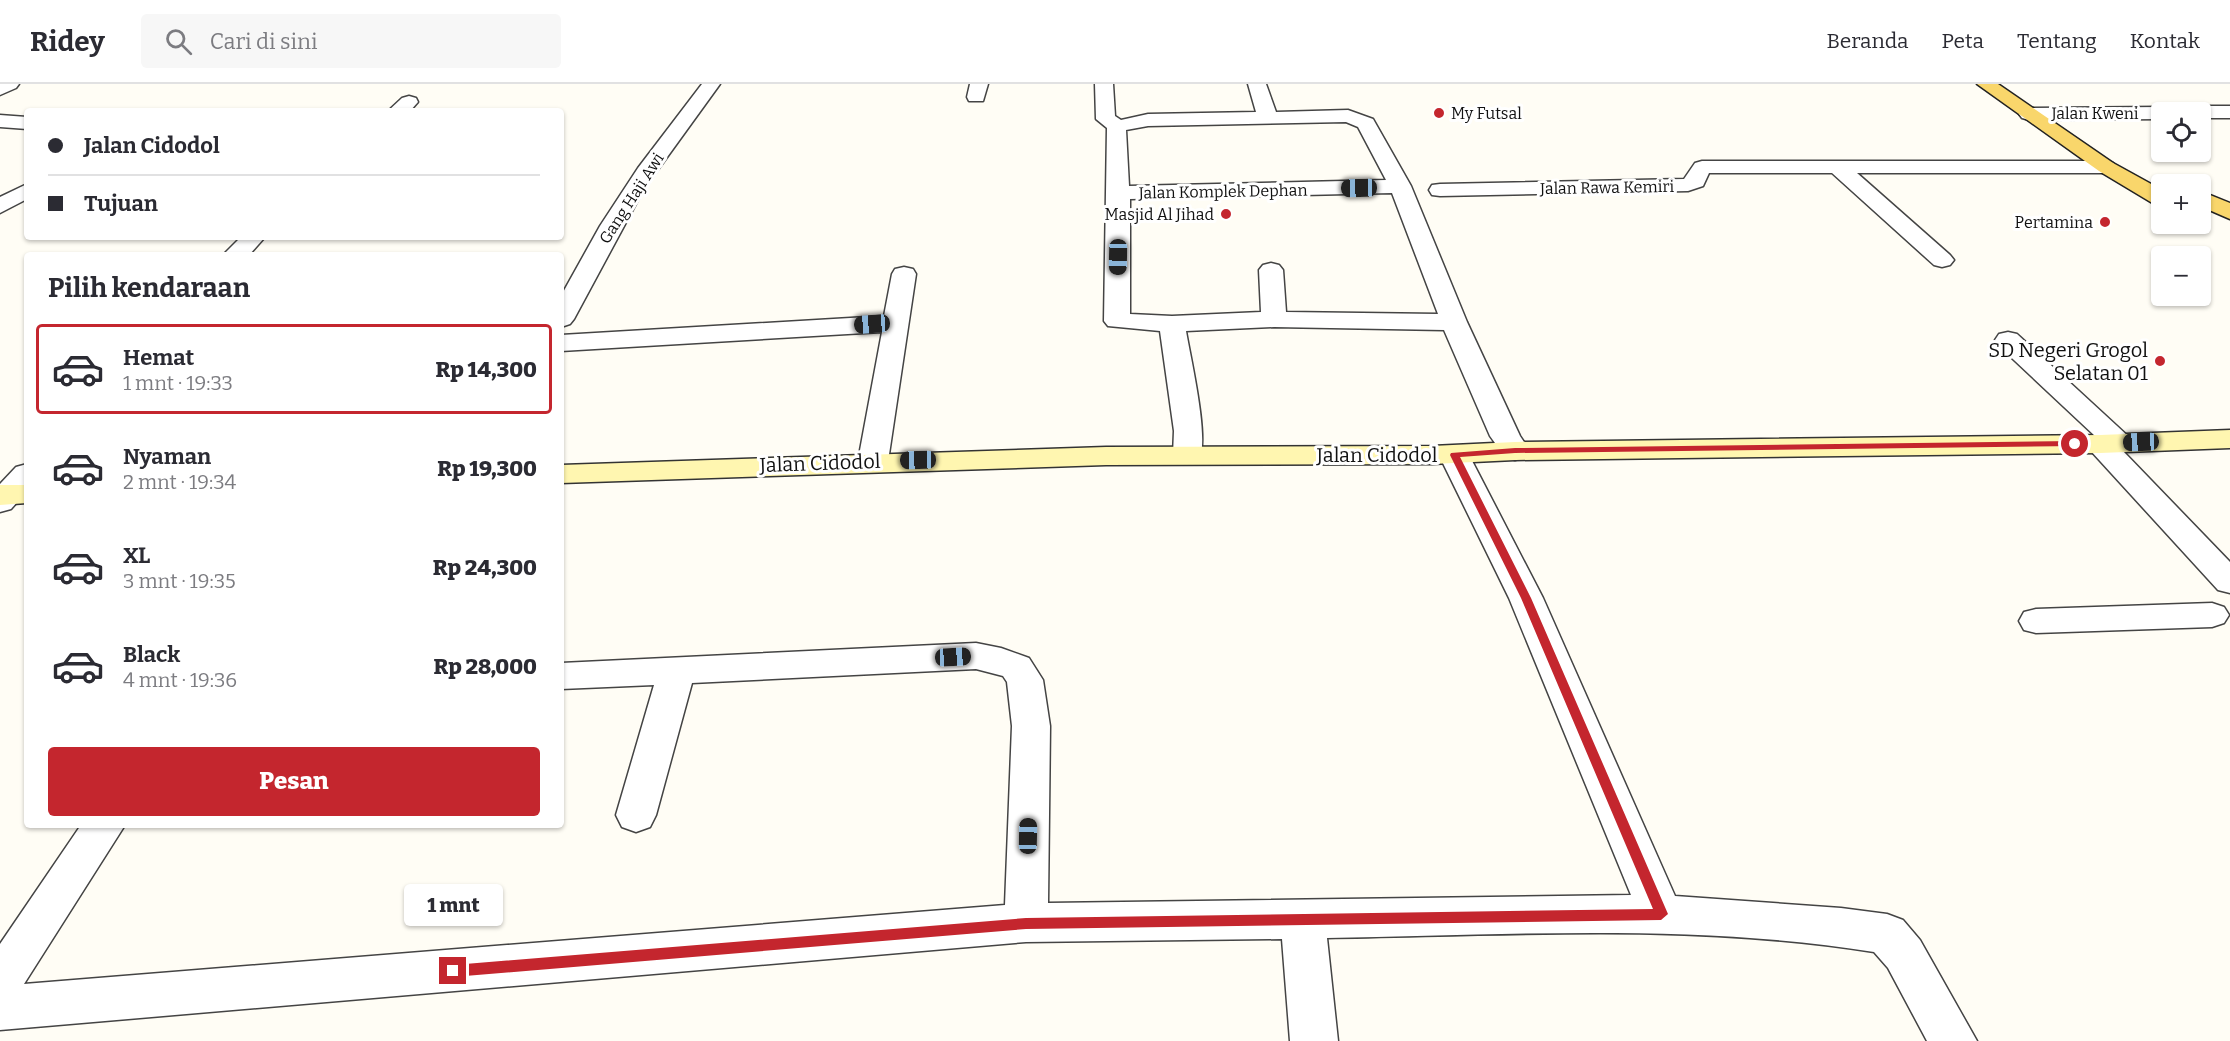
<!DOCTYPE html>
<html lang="id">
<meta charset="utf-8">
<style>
:root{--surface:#fff;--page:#f7f7f7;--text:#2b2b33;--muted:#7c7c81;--line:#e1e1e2;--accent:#c4262e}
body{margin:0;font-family:Bitter,serif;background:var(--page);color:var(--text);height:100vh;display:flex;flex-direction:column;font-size:22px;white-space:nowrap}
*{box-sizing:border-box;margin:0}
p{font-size:20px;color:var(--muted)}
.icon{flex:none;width:33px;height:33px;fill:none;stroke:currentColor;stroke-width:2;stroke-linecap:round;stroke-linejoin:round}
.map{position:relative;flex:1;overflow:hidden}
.side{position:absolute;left:24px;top:168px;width:540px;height:576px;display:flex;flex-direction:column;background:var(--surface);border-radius:6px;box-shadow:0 2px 4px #0004}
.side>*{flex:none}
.guide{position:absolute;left:24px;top:24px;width:540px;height:132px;border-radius:6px;box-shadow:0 2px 4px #0004;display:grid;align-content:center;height:132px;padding:0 24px;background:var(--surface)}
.tools{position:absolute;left:2151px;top:18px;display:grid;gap:12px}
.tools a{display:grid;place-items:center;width:60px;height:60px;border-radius:6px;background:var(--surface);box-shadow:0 2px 4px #0004;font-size:30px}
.end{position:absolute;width:27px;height:27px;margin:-14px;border:8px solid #c4262e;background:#fff;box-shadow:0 0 0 3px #fff}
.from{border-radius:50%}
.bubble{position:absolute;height:42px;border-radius:6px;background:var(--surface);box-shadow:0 2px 4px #0004;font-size:20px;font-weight:800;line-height:42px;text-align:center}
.car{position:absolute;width:18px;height:36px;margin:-18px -9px;border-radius:8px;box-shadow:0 0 4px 2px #0007;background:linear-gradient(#222 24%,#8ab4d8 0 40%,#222 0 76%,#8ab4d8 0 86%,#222 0)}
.guide b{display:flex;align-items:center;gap:21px;height:57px;font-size:22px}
.guide b+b{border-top:2px solid var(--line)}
.guide i{width:15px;height:15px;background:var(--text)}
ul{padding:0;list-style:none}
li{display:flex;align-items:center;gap:18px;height:90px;margin:0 12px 9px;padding:0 12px;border:3px solid transparent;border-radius:6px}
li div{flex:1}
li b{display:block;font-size:22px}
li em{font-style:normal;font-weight:800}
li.on{border-color:var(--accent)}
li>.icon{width:54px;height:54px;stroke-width:1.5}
h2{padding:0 24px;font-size:27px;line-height:72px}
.primary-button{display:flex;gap:12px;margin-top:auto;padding:12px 24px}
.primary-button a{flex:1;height:69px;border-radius:6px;background:var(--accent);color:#fff;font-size:24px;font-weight:800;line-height:69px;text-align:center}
header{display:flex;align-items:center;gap:36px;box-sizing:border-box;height:84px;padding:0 30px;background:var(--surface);border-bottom:2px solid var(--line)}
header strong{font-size:28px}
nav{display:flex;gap:33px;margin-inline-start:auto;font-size:21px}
.search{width:420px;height:54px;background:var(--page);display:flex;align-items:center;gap:15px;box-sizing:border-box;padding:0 21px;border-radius:6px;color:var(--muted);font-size:22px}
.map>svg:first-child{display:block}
</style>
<header>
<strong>Ridey</strong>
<div class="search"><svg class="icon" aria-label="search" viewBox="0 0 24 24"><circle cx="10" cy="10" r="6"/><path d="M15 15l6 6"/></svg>Cari di sini</div>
<nav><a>Beranda</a><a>Peta</a><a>Tentang</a><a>Kontak</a></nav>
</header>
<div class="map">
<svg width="2230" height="957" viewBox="0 0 2230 957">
<rect width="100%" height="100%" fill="#fffdf5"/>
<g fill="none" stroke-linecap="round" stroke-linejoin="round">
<defs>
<g id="street">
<polygon points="0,0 19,0 16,4 0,11"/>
<polygon points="702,0 720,0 644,105 574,235 570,240 561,243 561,212 600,142 638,84"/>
<polygon points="970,0 988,0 983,17 969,17 967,13"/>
<path d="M1095 0H1113L1115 32 1121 36 1148 30 1256 28 1248 0H1266L1276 28 1348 26 1373 35 1411 102 1467 238 1520 352 1530 367 1525 373 1515 376 1505 373 1490 352 1444 246 1274 243 1186 247C1190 272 1211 360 1198 377L1188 380 1178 377 1173 371 1174 347 1160 247 1108 242 1104 237 1107 44 1096 35ZM1346 38 1358 43 1386 96 1129 102 1126 46 1148 42ZM1392 109 1438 230 1286 228 1283 186 1279 181 1271 179 1263 181 1259 186 1261 228 1172 232 1130 230V115Z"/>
<polygon points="409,12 416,14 418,18 410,27 388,27 402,14"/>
<polygon points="2189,22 2230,22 2230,34 2200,34 2200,28 2179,28 2182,24"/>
<polygon points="2162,23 2169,25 2171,28 2162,28 2162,35 2029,36 2022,34 2019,30 2022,26 2029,24"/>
<polygon points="0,31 27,33 27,45 0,43"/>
<polygon points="1702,77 2106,77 2113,79 2116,83 2113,87 2106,89 1857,89 1950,171 1954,176 1950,181 1942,183 1934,181 1832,89 1709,89 1703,102 1688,107 1440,112 1432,111 1429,106 1432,101 1440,100 1684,95 1695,79"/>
<polygon points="27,100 27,115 0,129 0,113"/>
<polygon points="241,153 265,153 249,171 223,171"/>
<polygon points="904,183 913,185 916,190 888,377 884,383 873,386 862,383 858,377 882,248 561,267 561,251 884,232 892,190 895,185"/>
<polygon points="2008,248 2017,250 2129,353 2134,359 2129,365 2123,367 2230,478 2230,509 2218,506 2090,366 2085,360 2090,354 2095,352 1999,262 1995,256 1999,250"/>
<path d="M1454 362 1464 365 1469 371 1543 514 1675 812 1841 824 1887 830 1903 836 1920 856 1977 957H1927L1888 884 1874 868C1694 839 1509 851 1327 854L1338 957H1290L1282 855 1026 858 0 946V860L81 741H125L24 900 1005 821 1012 642 1007 598 1003 592 976 585 692 599 656 731 650 743 636 748 622 743 616 731 654 601 561 605V579L976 559 1001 564 1029 574 1043 596 1050 642 1048 819 1631 811 1509 514 1439 371 1444 365Z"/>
<polygon points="27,380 27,407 11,425 0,428 0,400 16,383"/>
<polygon points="2212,519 2224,523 2229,531 2224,539 2212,543 2036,549 2024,546 2019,537 2024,528 2036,525"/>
</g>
<g id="secondary">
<polygon points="2230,346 2230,364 2100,369 1515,376 1432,380 1106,381 561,399 561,381 1106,363 1432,362 1515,358 2100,351"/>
<polygon points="0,401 27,401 27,419 0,421"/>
</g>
<g id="primary">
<polygon points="1977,0 1998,0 2113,79 2162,106 2162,121 2154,120 2099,87"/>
<polygon points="2200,107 2230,119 2230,135 2200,122"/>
</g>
</defs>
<!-- street casing -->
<use href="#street" stroke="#444" stroke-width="3"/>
<!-- secondary casing -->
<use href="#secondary" stroke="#333" stroke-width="3"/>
<!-- primary casing -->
<use href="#primary" stroke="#222" stroke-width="3"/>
<!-- street -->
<use href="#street" fill="#fff" fill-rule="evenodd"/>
<!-- secondary -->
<use href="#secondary" fill="#fff6b0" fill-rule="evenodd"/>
<!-- primary -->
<use href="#primary" fill="#f9d66b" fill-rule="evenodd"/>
</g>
<!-- route -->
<polygon fill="#c4262e" points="2075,357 2078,358 2078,362 1515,369 1460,373 1531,514 1668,830 1661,836 1026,845 453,893 449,891 447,887 449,882 453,881 1026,834 1653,825 1521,514 1450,371 1451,369 1515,364"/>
<!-- markers -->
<g fill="#c4262e" stroke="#fff" stroke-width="2">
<circle cx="1439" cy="29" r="6"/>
<circle cx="1226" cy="130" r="6"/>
<circle cx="2105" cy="138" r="6"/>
<circle cx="2160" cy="277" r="6"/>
</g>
<g text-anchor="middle" stroke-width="6" stroke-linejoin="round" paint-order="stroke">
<!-- far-poi labels -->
<g font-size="16" fill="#111" stroke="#fff" text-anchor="end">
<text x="1451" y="35" text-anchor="start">My Futsal</text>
<text x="1214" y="136">Masjid Al Jihad</text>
<text x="2093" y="144">Pertamina</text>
</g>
<!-- far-street labels -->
<g font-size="16" fill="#111" stroke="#fff">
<text x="2095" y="35">Jalan Kweni</text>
<text transform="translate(1607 103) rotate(-1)" y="6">Jalan Rawa Kemiri</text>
<text transform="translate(1223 107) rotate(-1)" y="6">Jalan Komplek Dephan</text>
<text transform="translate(631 114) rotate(-57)" y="6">Gang Haji Awi</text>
</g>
<!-- poi labels -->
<g font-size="20" fill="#111" stroke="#fff" text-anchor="end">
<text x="2148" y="273">SD Negeri Grogol<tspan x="2148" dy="23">Selatan 01</tspan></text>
</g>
<!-- street labels -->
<g font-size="20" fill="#111" stroke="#fff">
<text x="1377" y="378">Jalan Cidodol</text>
<text transform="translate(820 379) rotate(-2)" y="7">Jalan Cidodol</text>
</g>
</g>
</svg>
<div class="tools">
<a><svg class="icon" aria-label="locate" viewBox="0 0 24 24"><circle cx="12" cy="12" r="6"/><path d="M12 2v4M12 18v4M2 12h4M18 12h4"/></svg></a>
<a>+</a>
<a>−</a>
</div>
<i class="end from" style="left:2075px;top:360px"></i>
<i class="end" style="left:453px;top:887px"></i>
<div class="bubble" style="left:404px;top:800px;width:99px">1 mnt</div>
<i class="car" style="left:1359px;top:104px;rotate:269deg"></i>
<i class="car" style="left:1118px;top:173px;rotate:181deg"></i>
<i class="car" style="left:872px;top:240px;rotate:266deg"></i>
<i class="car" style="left:2141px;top:358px;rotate:268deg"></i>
<i class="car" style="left:918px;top:376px;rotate:269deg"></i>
<i class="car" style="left:953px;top:573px;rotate:87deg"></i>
<i class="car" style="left:1028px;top:752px;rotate:1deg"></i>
<div class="guide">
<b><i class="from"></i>Jalan Cidodol</b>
<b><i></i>Tujuan</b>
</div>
<section class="side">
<h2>Pilih kendaraan</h2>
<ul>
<li class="on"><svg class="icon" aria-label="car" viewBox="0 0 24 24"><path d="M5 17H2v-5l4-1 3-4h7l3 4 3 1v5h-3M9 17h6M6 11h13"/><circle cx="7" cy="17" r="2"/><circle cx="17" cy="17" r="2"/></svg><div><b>Hemat</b><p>1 mnt · 19:33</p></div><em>Rp 14,300</em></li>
<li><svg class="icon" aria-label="car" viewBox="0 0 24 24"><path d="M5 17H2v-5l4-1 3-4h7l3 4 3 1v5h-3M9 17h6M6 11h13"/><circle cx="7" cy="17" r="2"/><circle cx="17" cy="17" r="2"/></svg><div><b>Nyaman</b><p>2 mnt · 19:34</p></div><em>Rp 19,300</em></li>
<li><svg class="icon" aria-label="car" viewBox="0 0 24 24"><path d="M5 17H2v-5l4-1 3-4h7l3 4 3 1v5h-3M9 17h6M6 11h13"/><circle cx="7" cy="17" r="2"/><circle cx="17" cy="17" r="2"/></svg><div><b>XL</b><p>3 mnt · 19:35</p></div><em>Rp 24,300</em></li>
<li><svg class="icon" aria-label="car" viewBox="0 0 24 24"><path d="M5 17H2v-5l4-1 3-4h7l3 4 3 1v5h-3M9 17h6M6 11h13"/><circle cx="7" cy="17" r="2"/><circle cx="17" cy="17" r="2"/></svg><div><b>Black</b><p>4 mnt · 19:36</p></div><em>Rp 28,000</em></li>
</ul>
<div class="primary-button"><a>Pesan</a></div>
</section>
</div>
